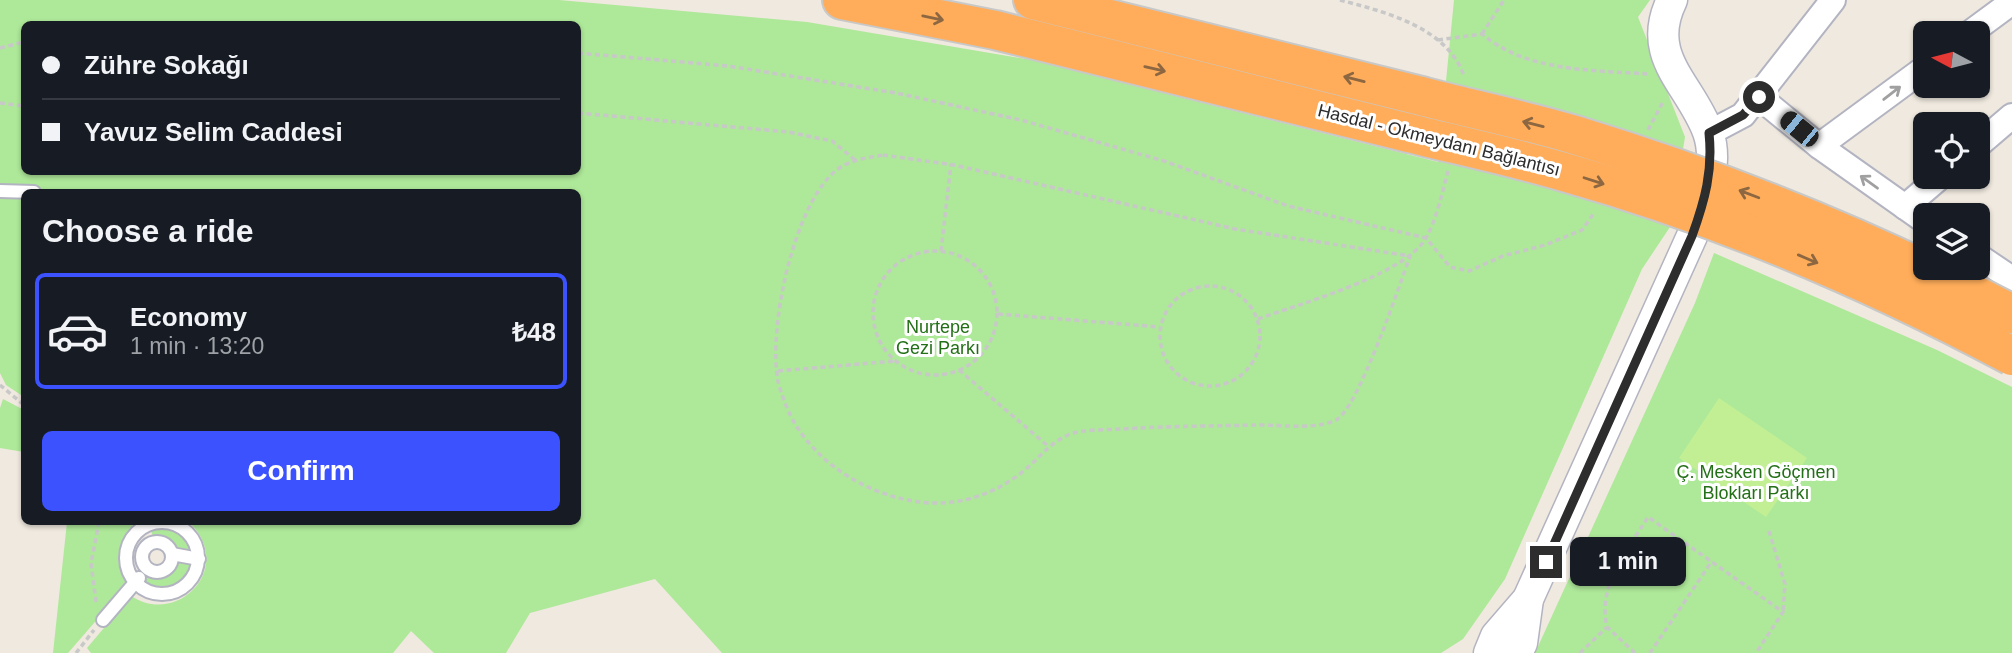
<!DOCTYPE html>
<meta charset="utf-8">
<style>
:root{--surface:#171b24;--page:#20242c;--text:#f1f3f6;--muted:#9ea1a6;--line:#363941;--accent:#3c52ff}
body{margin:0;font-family:Helvetica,sans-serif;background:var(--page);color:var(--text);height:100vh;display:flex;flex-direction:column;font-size:26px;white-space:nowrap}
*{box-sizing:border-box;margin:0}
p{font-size:23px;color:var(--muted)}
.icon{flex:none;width:38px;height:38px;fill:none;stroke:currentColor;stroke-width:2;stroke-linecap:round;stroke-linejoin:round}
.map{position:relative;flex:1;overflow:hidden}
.sheet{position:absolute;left:21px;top:189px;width:560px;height:336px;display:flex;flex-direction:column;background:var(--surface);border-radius:10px;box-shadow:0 2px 5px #0004}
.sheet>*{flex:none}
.top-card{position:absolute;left:21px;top:21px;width:560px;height:154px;border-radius:10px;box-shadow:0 2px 5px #0004;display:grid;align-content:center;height:154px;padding:0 21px;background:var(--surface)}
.needle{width:46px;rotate:277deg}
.controls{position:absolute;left:1913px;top:21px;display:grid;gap:14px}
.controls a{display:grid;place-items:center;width:77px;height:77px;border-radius:10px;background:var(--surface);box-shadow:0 2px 5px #0004;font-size:35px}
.end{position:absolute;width:32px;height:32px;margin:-16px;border:9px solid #2d2d2d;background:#fff;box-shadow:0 0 0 4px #fff}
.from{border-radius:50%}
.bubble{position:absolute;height:49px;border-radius:10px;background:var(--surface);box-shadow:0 2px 5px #0004;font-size:23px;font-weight:800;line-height:49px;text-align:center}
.car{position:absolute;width:21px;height:42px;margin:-21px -10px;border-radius:9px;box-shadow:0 0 5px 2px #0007;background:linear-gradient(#222 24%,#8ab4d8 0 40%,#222 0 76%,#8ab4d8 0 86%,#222 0)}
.top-card b{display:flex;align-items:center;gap:24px;height:66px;font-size:26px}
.top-card b+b{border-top:2px solid var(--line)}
.top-card i{width:18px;height:18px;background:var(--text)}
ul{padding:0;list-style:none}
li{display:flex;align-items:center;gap:21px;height:116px;margin:0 14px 10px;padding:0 7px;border:4px solid transparent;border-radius:10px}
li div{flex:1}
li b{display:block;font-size:26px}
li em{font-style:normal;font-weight:800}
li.active{border-color:var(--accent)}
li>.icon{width:63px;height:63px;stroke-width:1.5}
h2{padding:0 21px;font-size:32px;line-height:84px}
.primary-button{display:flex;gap:14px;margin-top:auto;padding:14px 21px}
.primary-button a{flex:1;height:80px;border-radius:10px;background:var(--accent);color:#fff;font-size:28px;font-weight:800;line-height:80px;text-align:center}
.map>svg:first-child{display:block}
</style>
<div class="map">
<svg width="2012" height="653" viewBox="0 0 2012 653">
<rect width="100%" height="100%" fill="#efe9df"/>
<!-- green -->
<g fill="#aee899" fill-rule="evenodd">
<path d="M0 0H559L807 22 1032 60 1438 162 1454 0H1650L1638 17 1685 137 1670 227 1642 269 1505 579 1463 639 1441 653H722L655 579 530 613 506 653H434L411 631 393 653H91L87 648 131 596C178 627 236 567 189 522H578V192H24V397L6 385 0 373ZM24 24H578V172H24Z"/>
<polygon points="1714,253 1937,350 2012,387 2012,653 1535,653 1695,303"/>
<polygon points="3,399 24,410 24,452 0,448 0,408"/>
<path d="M67 522H131L134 528C120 549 117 562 127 585L68 653H53Z"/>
<path d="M153 524C173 525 190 530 194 552L176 550 172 542 154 538 149 527Z"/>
<path d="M177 561 195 563C187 587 161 598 140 585L147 574C163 578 169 574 177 561Z"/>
</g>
<!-- pitch -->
<polygon fill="#c2ef94" points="1719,398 1807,458 1766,517 1679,458"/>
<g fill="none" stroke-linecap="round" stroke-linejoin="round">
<defs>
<g id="service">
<polyline points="0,191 34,192"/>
<circle cx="162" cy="558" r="36"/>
<circle cx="157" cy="557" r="15"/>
<polyline points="172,554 199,559"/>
<polyline points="103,620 139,578"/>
</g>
<g id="minor">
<polyline points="1970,33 2012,2"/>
<polyline points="1759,97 1819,146 1925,221"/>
<polyline points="1709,133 1743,115 1833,0"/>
<polyline points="1978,145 2012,116"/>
<polyline points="1819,146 1925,68"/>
<polyline points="1905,207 1940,177"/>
<polyline points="1978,256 2012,279"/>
</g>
<g id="tertiary">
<path d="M1489 653 1496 636 1528 599 1692 236C1703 204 1720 166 1708 132 1690 83 1644 57 1672 0"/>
<polyline points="1517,653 1522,643 1528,599"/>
</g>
<g id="motorway">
<polyline points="842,0 995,30 1409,133"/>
<polyline points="1033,0 1421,96"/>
</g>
</defs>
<!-- service casing -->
<use href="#service" stroke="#b3b4c1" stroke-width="16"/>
<!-- minor casing -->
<use href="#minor" stroke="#b3b4c1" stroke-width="28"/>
<!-- tertiary casing -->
<use href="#tertiary" stroke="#b3b4c1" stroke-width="33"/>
<!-- motorway casing -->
<use href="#motorway" stroke="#c8c8c8" stroke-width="42"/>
<!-- path -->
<g stroke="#c8c8c8" stroke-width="3.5" stroke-dasharray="5 3.5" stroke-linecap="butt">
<path d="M1340 0C1385 12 1447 27 1464 76"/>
<polyline points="1482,34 1504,0"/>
<path d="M1438 40 1482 34C1527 72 1592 70 1648 74"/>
<polyline points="0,48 24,42"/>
<polyline points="578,53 728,66 896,93 1021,120 1164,161 1288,206 1426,238 1450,267 1469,271 1503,256 1545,245 1582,230 1594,213"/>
<polyline points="0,103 24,106"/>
<polyline points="578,113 788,132 832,141 855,160"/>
<polyline points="1648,130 1664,100"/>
<path d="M883 155 954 165 1235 229 1410 256C1400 284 1358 409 1336 420 1315 430 1282 425 1259 425 1214 426 1168 426 1122 429 1106 430 1082 429 1068 435 1048 444 1038 460 1021 473 990 497 952 508 913 501 867 493 823 467 797 427 789 415 781 394 778 381 768 328 793 210 833 173 847 160 866 158 883 155Z"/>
<circle cx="935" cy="313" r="62"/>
<polyline points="941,251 951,164"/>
<circle cx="1210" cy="336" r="50"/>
<polyline points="998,314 1160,327"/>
<path d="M1258 319C1299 304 1405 275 1426 238 1437 218 1442 193 1448 171"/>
<polyline points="959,370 1048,446"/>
<polyline points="778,371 895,361"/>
<polyline points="0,385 24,405"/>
<polyline points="1769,531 1785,584 1783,611"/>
<polyline points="96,602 91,563 99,522"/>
<polyline points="76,653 94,630"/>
<polyline points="1580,653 1606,628"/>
<path d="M1635 653 1607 627C1597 585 1627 551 1648 517L1783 612 1756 653"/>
<polyline points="1650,653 1712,561"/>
</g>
<!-- service -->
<use href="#service" stroke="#fff" stroke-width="12"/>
<!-- minor -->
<use href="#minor" stroke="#fff" stroke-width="24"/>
<!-- tertiary -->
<use href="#tertiary" stroke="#fff" stroke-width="30"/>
<!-- motorway -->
<use href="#motorway" stroke="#ffad5a" stroke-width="38"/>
<defs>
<g id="motorway-bridge">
<path d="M1421 96C1472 109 1524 120 1575 135 1725 181 1873 240 2012 314"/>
<path d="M1409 133C1461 146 1513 157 1564 172 1720 216 1870 280 2012 356"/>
</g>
</defs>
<!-- motorway-bridge casing -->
<use href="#motorway-bridge" stroke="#c8c8c8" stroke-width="42" stroke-linecap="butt"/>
<!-- motorway-bridge -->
<use href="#motorway-bridge" stroke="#ffad5a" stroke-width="38"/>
</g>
<!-- one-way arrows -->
<defs><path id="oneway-shaft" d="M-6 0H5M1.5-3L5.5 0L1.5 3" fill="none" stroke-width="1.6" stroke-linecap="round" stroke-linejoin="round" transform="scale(1.75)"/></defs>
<g stroke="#8c6741">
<use href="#oneway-shaft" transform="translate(933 18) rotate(12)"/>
<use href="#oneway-shaft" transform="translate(1155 69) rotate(13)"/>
<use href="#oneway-shaft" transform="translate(1354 79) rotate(-166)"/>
<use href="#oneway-shaft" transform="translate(1533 124) rotate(-166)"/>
<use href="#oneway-shaft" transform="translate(1594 181) rotate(18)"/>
<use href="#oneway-shaft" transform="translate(1749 194) rotate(-159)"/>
<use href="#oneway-shaft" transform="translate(1808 259) rotate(23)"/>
</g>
<g stroke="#a0a0a0">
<use href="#oneway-shaft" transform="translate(1892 93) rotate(-38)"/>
<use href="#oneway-shaft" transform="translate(1869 182) rotate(-144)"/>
</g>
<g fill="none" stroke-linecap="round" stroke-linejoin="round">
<!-- route -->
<path stroke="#2d2d2d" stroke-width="9" d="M1546 562 1692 236C1705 200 1713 171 1709 133L1743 115 1759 97"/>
</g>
<g text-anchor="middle" stroke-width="6" stroke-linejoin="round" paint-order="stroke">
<!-- street labels -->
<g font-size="18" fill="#2d2d2d" stroke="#fff">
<text transform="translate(1439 140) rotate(14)" y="6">Hasdal - Okmeydanı Bağlantısı</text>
</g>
<!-- park labels -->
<g font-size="18" fill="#237017" stroke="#fff">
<text x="938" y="333">Nurtepe<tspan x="938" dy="21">Gezi Parkı</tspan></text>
<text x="1756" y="478">Ç. Mesken Göçmen<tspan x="1756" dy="21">Blokları Parkı</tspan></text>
</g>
</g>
</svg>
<div class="controls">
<a><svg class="needle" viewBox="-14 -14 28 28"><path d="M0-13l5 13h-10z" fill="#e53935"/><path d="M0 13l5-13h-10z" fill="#9ea1a6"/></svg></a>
<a><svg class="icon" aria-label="locate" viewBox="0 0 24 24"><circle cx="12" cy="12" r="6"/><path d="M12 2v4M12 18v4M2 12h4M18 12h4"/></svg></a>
<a><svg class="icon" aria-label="layers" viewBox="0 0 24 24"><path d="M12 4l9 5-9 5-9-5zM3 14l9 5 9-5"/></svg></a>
</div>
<i class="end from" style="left:1759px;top:97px"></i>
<i class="end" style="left:1546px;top:562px"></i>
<div class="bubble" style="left:1570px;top:537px;width:116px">1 min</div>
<i class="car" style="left:1799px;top:129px;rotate:309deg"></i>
<div class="top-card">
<b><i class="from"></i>Zühre Sokağı</b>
<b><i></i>Yavuz Selim Caddesi</b>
</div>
<section class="sheet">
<h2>Choose a ride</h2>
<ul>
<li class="active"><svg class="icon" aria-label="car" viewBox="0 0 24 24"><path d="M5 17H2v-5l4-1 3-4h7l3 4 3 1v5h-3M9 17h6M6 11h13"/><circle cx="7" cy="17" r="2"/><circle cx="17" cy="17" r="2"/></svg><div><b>Economy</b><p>1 min · 13:20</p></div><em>₺48</em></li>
</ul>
<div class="primary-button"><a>Confirm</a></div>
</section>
</div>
